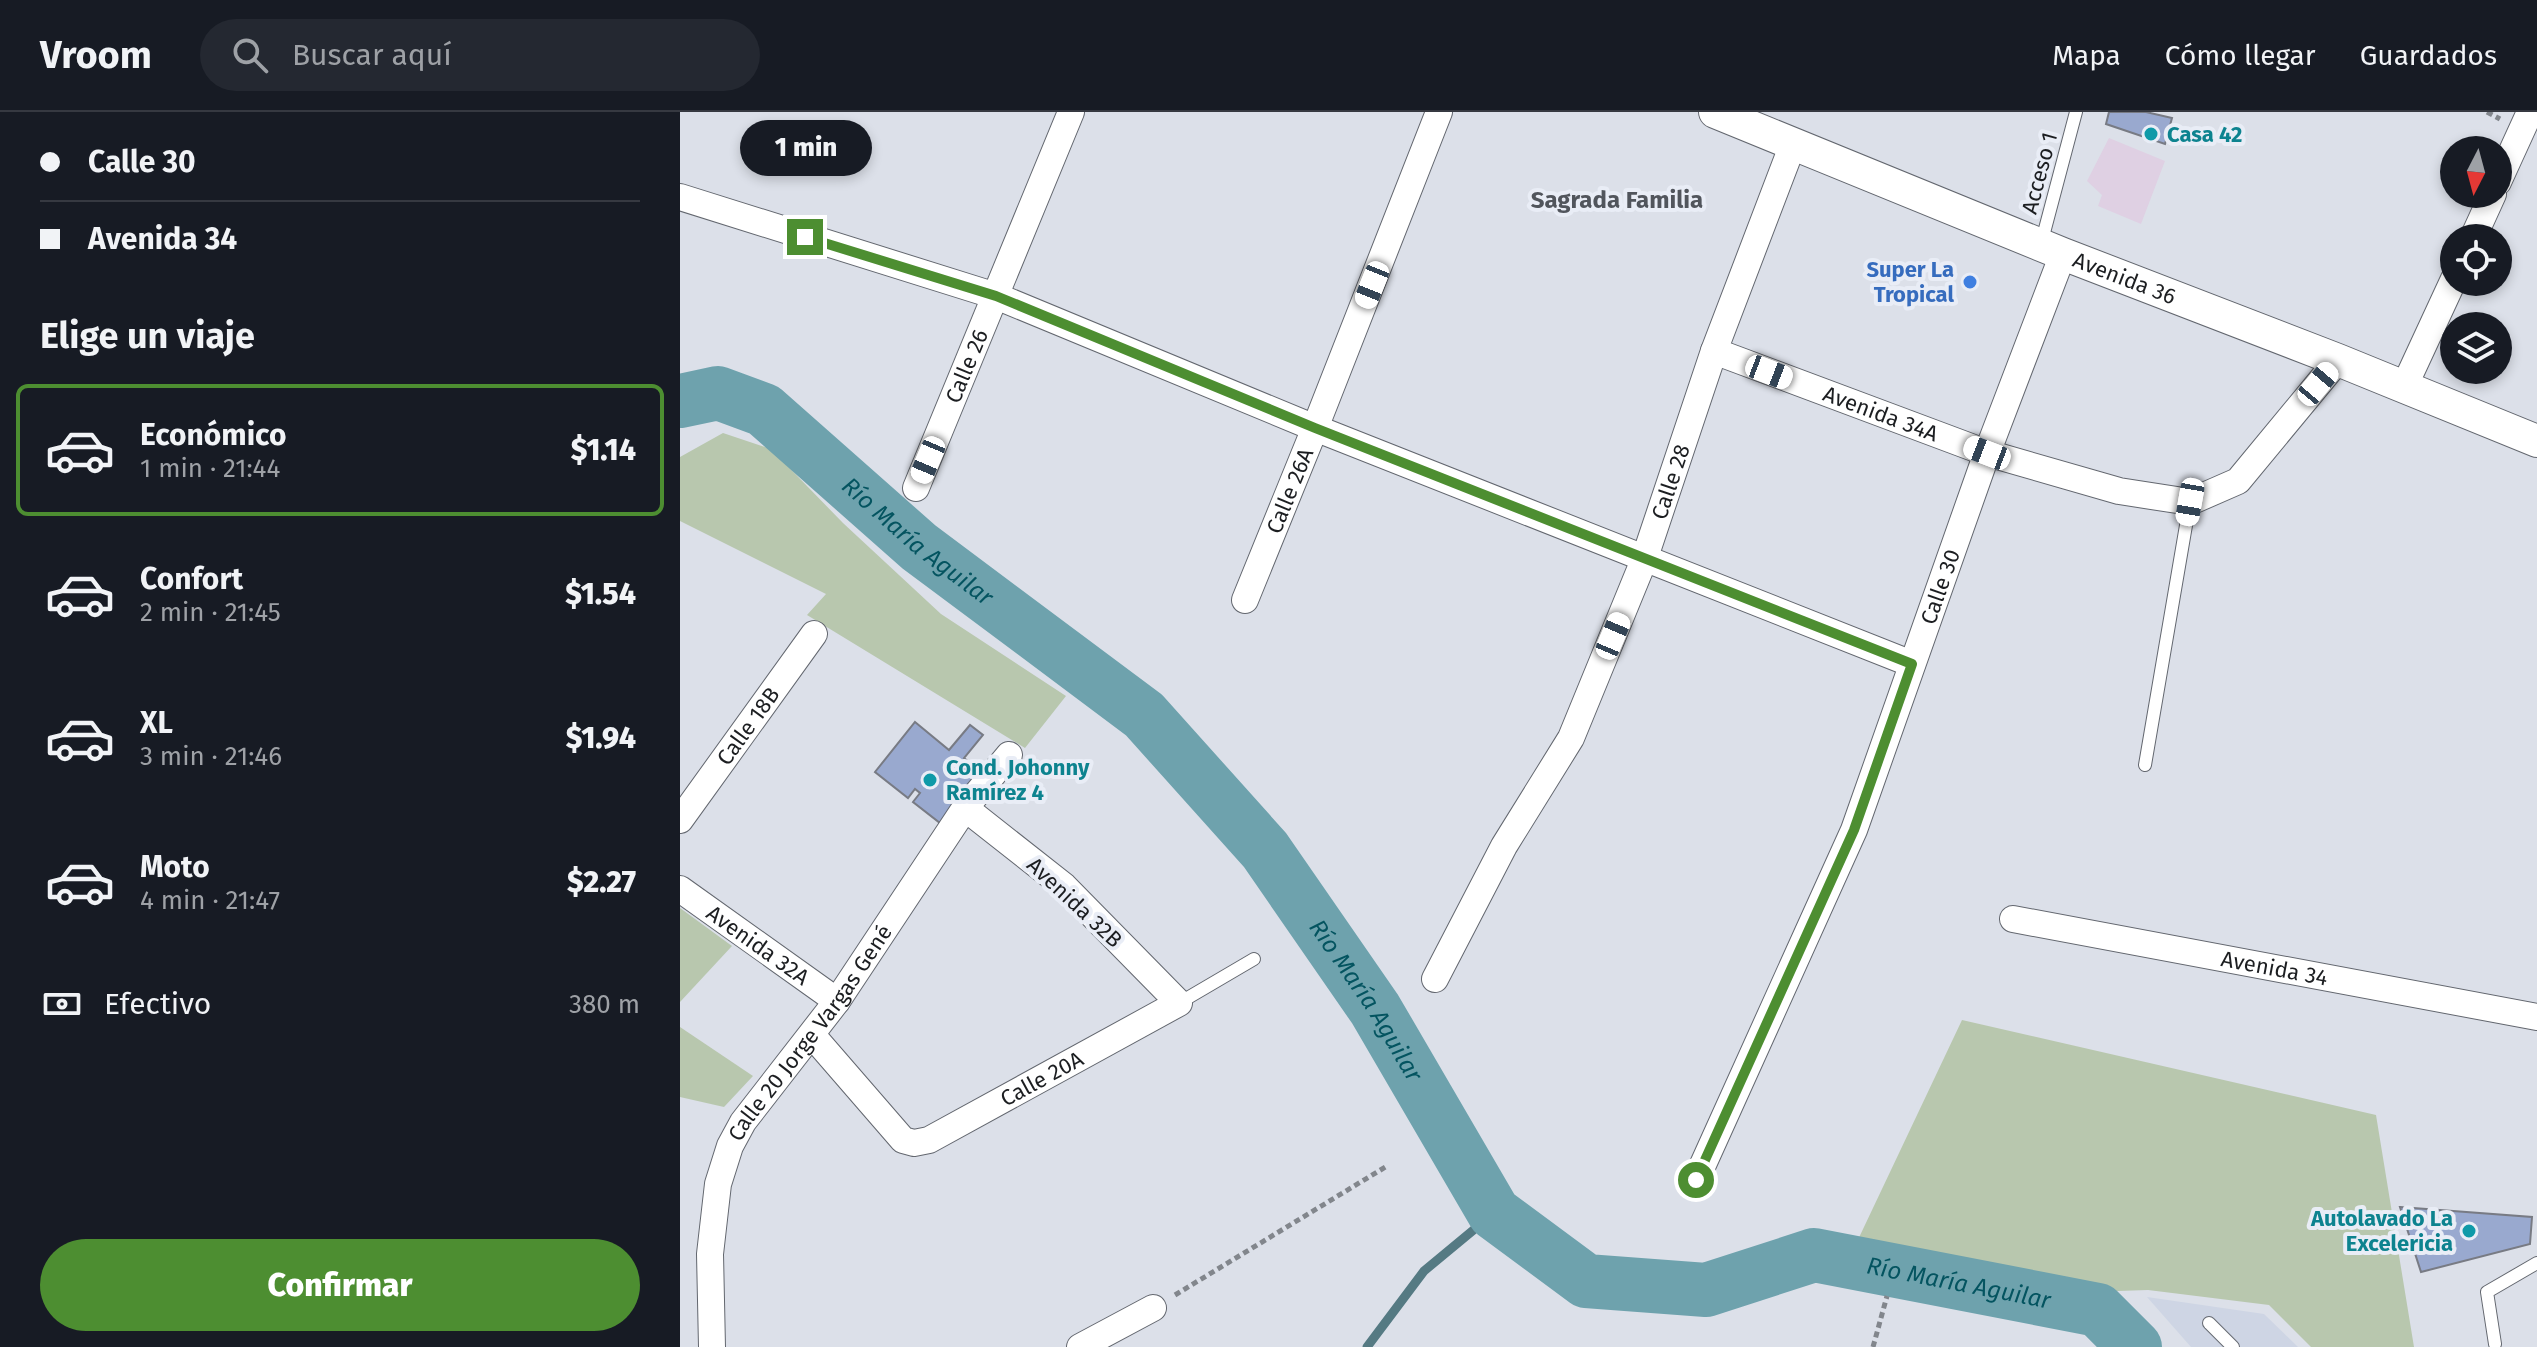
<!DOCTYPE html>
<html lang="es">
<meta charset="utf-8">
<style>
:root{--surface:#171b24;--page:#242831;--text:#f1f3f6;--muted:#9ea1a6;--line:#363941;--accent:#4d8e31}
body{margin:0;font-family:"Fira Sans",sans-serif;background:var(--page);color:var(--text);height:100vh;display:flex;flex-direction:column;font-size:30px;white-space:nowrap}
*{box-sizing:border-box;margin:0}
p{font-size:26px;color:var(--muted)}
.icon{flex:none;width:44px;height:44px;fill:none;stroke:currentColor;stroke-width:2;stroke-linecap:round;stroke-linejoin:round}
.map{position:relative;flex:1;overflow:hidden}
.drawer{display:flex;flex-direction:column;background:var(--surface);width:680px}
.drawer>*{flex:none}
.guide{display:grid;align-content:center;height:176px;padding:0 40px;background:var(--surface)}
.needle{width:52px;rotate:186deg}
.fabs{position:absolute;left:1760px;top:24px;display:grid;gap:16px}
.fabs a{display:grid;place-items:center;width:72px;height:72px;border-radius:50%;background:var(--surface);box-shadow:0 4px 12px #0003;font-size:40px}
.end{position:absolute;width:36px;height:36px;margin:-18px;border:10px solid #4d8e31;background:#fff;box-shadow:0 0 0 4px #fff}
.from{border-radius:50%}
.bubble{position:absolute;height:56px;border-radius:28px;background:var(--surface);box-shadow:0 4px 12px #0003;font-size:26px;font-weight:800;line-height:56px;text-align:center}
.car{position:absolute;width:24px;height:48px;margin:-24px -12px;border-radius:10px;box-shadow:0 0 6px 2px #0007;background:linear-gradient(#fff 24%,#345 0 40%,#fff 0 76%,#345 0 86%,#fff 0)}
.guide b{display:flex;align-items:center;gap:28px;height:76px;font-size:30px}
.guide b+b{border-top:2px solid var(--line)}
.guide i{width:20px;height:20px;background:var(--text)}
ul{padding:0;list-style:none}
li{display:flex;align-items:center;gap:24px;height:132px;margin:0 16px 12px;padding:0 24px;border:4px solid transparent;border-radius:12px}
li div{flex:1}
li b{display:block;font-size:30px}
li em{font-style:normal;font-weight:800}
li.current{border-color:var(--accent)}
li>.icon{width:72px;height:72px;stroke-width:1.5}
h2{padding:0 40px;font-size:36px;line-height:96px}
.pay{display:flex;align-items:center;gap:20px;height:88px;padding:0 40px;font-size:30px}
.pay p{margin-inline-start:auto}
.primary-button{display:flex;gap:16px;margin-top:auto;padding:16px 40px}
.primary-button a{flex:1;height:92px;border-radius:48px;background:var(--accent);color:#fff;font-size:32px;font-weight:800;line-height:92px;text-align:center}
header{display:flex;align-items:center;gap:48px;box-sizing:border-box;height:112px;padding:0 40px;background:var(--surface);border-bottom:2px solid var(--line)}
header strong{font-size:38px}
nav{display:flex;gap:44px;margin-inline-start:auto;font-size:28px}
.search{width:560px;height:72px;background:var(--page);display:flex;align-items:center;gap:20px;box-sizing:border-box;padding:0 28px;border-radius:44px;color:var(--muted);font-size:30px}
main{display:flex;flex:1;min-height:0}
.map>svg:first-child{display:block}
</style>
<header>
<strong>Vroom</strong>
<div class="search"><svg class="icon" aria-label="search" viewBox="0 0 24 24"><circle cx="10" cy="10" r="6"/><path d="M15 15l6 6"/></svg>Buscar aquí</div>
<nav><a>Mapa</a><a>Cómo llegar</a><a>Guardados</a></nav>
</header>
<main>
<section class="drawer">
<div class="guide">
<b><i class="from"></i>Calle 30</b>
<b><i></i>Avenida 34</b>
</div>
<h2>Elige un viaje</h2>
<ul>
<li class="current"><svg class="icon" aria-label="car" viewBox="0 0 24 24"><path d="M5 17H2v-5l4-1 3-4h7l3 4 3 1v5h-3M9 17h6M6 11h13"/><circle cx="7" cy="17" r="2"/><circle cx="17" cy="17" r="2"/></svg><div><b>Económico</b><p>1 min · 21:44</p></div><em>$1.14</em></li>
<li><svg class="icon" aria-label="car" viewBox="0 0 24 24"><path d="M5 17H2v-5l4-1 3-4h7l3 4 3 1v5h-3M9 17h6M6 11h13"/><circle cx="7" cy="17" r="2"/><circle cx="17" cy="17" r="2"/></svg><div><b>Confort</b><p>2 min · 21:45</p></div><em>$1.54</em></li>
<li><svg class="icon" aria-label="car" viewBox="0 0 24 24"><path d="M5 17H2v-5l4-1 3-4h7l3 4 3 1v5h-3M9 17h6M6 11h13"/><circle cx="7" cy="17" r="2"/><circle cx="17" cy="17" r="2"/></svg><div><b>XL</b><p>3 min · 21:46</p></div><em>$1.94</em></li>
<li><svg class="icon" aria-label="car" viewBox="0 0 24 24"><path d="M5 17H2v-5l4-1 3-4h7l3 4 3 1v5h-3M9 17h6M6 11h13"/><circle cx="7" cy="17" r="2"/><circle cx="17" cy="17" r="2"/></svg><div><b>Moto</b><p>4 min · 21:47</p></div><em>$2.27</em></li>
</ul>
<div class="pay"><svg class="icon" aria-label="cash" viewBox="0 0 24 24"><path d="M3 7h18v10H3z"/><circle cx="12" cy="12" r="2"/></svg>Efectivo<p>380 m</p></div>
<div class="primary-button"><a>Confirmar</a></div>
</section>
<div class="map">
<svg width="1857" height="1235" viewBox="0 0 1857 1235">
<rect width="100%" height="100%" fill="#dce0e9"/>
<!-- commercial -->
<polygon fill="#dfd0e3" points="1429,26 1485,49 1461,112 1418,94 1422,83 1407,69"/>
<!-- built -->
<polygon fill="#ced5e4" points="1467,1185 1584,1202 1618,1235 1511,1235"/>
<!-- green -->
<g fill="#b8c7ae">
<polygon points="43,321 91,337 163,411 261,502 386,584 345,636 127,503 146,482 0,409 0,345"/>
<polygon points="0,796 52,834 0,890"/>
<polygon points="1282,908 1696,1003 1734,1235 1631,1235 1589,1193 1468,1178 1407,1180 1175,1134"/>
<polygon points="0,915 73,964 44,995 0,985"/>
</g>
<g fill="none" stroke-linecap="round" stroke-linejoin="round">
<!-- stream -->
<polyline stroke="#557a83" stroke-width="9" points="687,1235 744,1159 814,1101"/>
<!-- river -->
<path stroke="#6ea2ad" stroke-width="54" id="s1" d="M0 289 38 281 84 298 239 435 464 603 585 738 695 897 814 1101 906 1169 1026 1178 1134 1143 1418 1198 1455 1235"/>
</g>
<!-- building -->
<g fill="#99a9cf" stroke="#787b84" stroke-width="2">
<polygon points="1429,0 1466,0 1492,6 1485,32 1426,12"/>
<polygon points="235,610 269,638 290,613 303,623 284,646 301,660 260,711 233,690 240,681 235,677 228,686 195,660"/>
<polygon points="1720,1095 1852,1105 1850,1132 1741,1160"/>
</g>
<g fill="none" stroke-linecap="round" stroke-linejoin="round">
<defs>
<g id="service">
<polyline points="1361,132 1396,0"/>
<polyline points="1465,653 1510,390"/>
<polyline points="499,891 574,847"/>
<polyline points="1529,1211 1553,1235"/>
<polyline points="1815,1232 1807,1180 1857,1151"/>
</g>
<g id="minor">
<polyline points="1818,70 1850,0"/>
<polyline points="0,85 316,184 635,316 1232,552"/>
<polyline points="1793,126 1813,82"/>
<path id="s2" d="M1034 239 1307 341 1439 379 1510 390 1558 369 1658 248"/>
<polyline points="1724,275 1774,167"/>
<path id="s3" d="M236 376 391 0"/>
<path id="s4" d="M565 488 635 316 759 0"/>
<path id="s5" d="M0 708 134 522"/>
<path id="s6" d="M0 777 157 889"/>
<path id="s7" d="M1333 807 1857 905"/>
<path id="s8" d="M755 867 824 734 891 626 964 448 1034 239 1113 32"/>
<path id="s9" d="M132 923 223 1028 234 1031 249 1028 499 891 384 774 285 696"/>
<path id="s10" d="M1016 1068 1174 718 1307 341 1383 142"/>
<path id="s11" d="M32 1235 30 1142 38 1072 50 1034 63 1010 157 889 285 696 329 643"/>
<polyline points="400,1235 473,1196"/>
</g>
<g id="tertiary">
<path id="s12" d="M1035 0 1383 142 1658 248 1857 329"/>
</g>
</defs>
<!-- service casing -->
<use href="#service" stroke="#63676f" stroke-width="14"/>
<!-- minor casing -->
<use href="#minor" stroke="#63676f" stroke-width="28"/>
<!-- tertiary casing -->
<use href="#tertiary" stroke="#63676f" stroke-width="34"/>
<!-- path -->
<g stroke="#82868c" stroke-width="5" stroke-dasharray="6 4" stroke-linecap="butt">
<polyline points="1807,0 1820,7"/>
<polyline points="495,1183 707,1054"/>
<polyline points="1193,1235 1207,1184"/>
</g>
<!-- service -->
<use href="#service" stroke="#fff" stroke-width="12"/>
<!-- minor -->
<use href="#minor" stroke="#fff" stroke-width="26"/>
<!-- tertiary -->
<use href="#tertiary" stroke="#fff" stroke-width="32"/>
</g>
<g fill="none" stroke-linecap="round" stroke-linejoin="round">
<!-- route -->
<polyline stroke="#4d8e31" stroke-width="10" points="125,125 316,184 635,316 1232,552 1174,718 1016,1068"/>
</g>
<!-- markers -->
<g fill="#0f9aa8" stroke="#e9edf6" stroke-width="3">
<circle cx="1471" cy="22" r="8"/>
<circle cx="250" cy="668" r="8"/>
<circle cx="1789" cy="1119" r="8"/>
</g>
<circle fill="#3f7fe0" stroke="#e9edf6" stroke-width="3" cx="1290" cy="170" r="8"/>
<g text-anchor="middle" stroke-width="8" stroke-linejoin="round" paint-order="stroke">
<!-- culture labels -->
<g font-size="22" font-weight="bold" fill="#0d838f" stroke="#e9edf6" text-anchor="start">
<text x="1487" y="30">Casa 42</text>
<text x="266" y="663">Cond. Johonny<tspan x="266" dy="25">Ramírez 4</tspan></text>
<text x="1773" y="1114" text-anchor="end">Autolavado La<tspan x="1773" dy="25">Excelericia</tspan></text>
</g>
<!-- street labels -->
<g font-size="22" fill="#1c1e21" stroke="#e9edf6">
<text transform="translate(1359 61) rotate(-75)" y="8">Acceso 1</text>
<text dy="8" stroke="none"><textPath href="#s12" startOffset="442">Avenida 36</textPath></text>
<text dy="8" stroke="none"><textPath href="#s3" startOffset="132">Calle 26</textPath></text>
<text dy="8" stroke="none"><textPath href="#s2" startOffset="178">Avenida 34A</textPath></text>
<text dy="8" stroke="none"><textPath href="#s8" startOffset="552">Calle 28</textPath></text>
<text dy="8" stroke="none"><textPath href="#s4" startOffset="118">Calle 26A</textPath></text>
<text dy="8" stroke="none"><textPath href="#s10" startOffset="642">Calle 30</textPath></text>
<text dy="8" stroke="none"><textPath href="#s5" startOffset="116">Calle 18B</textPath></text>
<text transform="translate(395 790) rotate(43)" y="8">Avenida 32B</text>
<text dy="8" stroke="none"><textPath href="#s6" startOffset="96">Avenida 32A</textPath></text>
<text dy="8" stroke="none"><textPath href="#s7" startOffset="266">Avenida 34</textPath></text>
<text dy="8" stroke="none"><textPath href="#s11" startOffset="342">Calle 20 Jorge Vargas Gené</textPath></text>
<text dy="8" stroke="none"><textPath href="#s9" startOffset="294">Calle 20A</textPath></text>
</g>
<!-- shop labels -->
<g font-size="22" font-weight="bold" fill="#366cbe" stroke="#e9edf6" text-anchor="end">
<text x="1274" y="165">Super La<tspan x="1274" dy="25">Tropical</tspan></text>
</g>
<!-- neighbourhood labels -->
<g font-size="24" font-weight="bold" fill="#51555c" stroke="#e9edf6">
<text x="937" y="96">Sagrada Familia</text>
</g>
<!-- water labels -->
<g font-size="24" font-style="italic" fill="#045460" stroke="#e9edf6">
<text dy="8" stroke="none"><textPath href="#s1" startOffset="290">Río María Aguilar</textPath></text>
<text dy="8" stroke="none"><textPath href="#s1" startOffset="938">Río María Aguilar</textPath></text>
<text dy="8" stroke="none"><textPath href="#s1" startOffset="1682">Río María Aguilar</textPath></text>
</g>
</g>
</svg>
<div class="fabs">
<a><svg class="needle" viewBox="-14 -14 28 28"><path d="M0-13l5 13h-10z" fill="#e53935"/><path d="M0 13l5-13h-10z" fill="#9ea1a6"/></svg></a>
<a><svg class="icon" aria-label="locate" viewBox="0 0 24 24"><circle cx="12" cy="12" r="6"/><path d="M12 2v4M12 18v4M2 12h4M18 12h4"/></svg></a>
<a><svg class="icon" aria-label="layers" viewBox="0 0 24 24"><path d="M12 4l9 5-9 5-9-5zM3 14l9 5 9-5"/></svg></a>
</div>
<i class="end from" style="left:1016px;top:1068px"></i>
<i class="end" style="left:125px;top:125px"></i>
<div class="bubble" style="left:60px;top:8px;width:132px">1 min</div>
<i class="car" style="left:692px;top:173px;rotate:202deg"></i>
<i class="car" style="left:1089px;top:260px;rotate:111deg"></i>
<i class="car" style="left:1638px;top:272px;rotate:40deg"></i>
<i class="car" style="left:1307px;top:341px;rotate:291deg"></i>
<i class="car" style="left:248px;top:348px;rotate:203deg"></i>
<i class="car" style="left:1510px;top:390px;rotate:190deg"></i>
<i class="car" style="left:933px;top:524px;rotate:23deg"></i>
</div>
</main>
